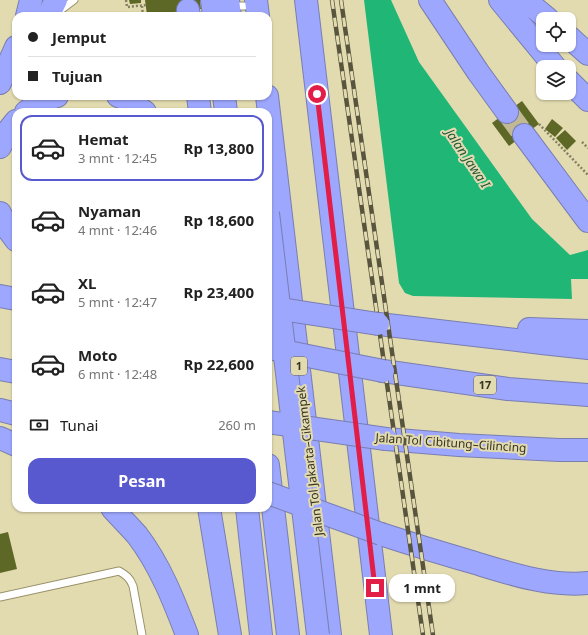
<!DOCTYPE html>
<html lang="id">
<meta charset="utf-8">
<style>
:root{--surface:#fff;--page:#f2f2f2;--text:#222;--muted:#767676;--line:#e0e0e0;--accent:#5858cf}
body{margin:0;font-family:"Noto Sans",sans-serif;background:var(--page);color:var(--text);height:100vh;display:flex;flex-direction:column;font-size:15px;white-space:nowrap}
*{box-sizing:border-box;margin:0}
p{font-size:13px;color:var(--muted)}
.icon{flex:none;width:22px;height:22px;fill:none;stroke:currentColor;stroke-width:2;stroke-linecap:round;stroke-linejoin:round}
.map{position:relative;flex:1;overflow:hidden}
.panel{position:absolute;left:12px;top:108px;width:260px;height:404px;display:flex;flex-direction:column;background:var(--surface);border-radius:12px;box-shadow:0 1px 3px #0004}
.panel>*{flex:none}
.top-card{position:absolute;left:12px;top:12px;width:260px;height:88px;border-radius:12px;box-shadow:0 1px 3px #0004;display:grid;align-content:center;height:88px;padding:0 16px;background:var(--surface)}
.tools{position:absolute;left:536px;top:12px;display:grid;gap:8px}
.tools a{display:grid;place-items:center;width:40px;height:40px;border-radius:8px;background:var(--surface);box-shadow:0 1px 3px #0004;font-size:20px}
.end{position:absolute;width:18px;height:18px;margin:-9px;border:5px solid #e11d48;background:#fff;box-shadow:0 0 0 2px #fff}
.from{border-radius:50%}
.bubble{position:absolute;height:28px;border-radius:12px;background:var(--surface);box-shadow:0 1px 3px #0004;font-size:13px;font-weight:700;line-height:28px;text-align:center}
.top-card b{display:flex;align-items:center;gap:14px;height:38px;font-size:15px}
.top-card b+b{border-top:1px solid var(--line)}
.top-card i{width:10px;height:10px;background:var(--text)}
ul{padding:7px 0 0;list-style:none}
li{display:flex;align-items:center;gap:12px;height:66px;margin:0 8px 6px;padding:0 8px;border:2px solid transparent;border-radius:12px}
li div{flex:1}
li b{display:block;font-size:15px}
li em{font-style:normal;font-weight:700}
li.active{border-color:var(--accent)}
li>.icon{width:36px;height:36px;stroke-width:1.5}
.pay{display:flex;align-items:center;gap:10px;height:44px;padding:0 16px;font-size:15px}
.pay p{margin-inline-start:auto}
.cta{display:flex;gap:8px;margin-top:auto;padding:8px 16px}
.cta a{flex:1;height:46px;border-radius:12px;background:var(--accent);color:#fff;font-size:16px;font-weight:700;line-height:46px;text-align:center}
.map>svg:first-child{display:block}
</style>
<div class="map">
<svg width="588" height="635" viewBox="0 0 588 635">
<rect width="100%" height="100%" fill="#e3dbb0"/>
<!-- water -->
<polygon fill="#20b676" points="364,0 391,0 419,62 532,219 570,255 588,250 588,279 571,279 572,299 413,296 405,293 399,283"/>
<!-- building -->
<g fill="#5d6826">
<polygon points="129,0 141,0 141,3 130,4"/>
<polygon points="145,0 200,0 201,9 147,15"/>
<polygon points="522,101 539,124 509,146 492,123"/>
<polygon points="552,119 563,128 555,137 545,129"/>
<polygon points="565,130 576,141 567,150 556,138"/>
<polygon points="8,532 17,569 0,573 0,534"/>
</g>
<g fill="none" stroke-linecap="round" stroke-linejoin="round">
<!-- highway-tunnel -->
<polyline stroke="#c0b994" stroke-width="22" stroke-dasharray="22 11" stroke-linecap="butt" points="507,112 524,135"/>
<defs>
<g id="lane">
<polyline points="230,6 244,6"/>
<polyline points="58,12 74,0"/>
<path d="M0 597 119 571C126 575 130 578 133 586L142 635"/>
</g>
<g id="highway">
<polyline points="212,0 214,16"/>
<polyline points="228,0 230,16"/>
<polyline points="256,0 258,16"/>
<polyline points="306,0 381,635"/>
<polyline points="430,0 478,72 507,112"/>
<polyline points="500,0 555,67"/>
<polyline points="525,0 548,19"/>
<polyline points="188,10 189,16"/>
<polyline points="27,16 31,0"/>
<polyline points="48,16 56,0"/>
<polyline points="569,37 588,54"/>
<polyline points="569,81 588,100"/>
<polyline points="0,83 16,47"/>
<polyline points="118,96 129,100 145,112"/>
<polyline points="198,96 200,112"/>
<polyline points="224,96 226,112"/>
<polyline points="267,96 330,635"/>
<path d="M26 112C35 105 45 99 57 96"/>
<polyline points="524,135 588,221"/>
<polyline points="0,147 8,131 16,121"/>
<polyline points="0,213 8,229 16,240"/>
<polyline points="0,296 16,299"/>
<polyline points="379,324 542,343 588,348"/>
<polyline points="529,329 588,331"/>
<polyline points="0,369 16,372"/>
<polyline points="383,371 508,389 588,395"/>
<polyline points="0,410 16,414"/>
<polyline points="0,438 16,445"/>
<polyline points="386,439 459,445 559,450 588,450"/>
<polyline points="268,465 288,635"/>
<path d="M112 508C120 517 129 526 137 535 160 565 174 601 187 635"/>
<polyline points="209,508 230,635"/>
<polyline points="247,508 261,635"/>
<path d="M381 534C411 544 441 553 472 562 509 573 548 587 588 583"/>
</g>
</defs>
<!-- lane casing -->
<use href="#lane" stroke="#999169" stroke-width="9"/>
<!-- highway casing -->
<use href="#highway" stroke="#797eb1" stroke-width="24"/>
<!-- path -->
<g stroke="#847f62" stroke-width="2.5" stroke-dasharray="2 2" stroke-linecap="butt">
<polyline points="126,0 127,7 146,5"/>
<polyline points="142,6 143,16"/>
<polyline points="539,124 588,175"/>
<polyline points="582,142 588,148"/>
</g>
<!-- lane -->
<use href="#lane" stroke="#fff" stroke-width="7"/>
<!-- highway -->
<use href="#highway" stroke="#9da7fe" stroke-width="22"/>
<defs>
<g id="rail">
<polyline points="332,0 423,635"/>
<polyline points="341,0 433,635"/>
</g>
</defs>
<!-- rail casing -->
<use href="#rail" stroke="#58543e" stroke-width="4.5"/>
<!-- rail -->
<use href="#rail" stroke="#e3dbb0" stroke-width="3" stroke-dasharray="9" stroke-linecap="butt"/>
<defs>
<g id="highway-bridge">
<polyline points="268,213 318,635"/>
<polyline points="268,307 378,324"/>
<polyline points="268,348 383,371"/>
<polyline points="268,422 386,439"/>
<polyline points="268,493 381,534"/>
</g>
</defs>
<!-- highway-bridge casing -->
<use href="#highway-bridge" stroke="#797eb1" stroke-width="24" stroke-linecap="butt"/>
<!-- highway-bridge -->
<use href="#highway-bridge" stroke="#9da7fe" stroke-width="22"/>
</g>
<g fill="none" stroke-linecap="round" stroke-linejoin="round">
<!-- route -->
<polyline stroke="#e11d48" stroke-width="5" points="317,94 375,588"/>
</g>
<g text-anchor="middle" stroke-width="4" stroke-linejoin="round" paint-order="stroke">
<!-- shield labels -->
<g fill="#e3dbb0" stroke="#6a654d" stroke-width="1">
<rect x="291" y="357" width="16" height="18" rx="3"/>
<rect x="474" y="376" width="22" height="18" rx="3"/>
</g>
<g font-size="11" font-weight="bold" fill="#363322">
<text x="299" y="370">1</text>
<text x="485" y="389">17</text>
</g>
<!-- street labels -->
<g font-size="12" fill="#363322" stroke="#e3dbb0">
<text transform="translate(451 443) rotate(4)" y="4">Jalan Tol Cibitung–Cilincing</text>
<text transform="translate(310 461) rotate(-97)" y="4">Jalan Tol Jakarta–Cikampek</text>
</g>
<!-- water labels -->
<g font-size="13" font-style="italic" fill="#20553a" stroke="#e3dbb0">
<text transform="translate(468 158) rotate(56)" y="5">Jalan Jawa I</text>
</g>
</g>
</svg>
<div class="tools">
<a><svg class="icon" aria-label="locate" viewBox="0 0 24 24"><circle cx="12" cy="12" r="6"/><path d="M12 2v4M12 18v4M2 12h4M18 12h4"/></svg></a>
<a><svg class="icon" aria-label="layers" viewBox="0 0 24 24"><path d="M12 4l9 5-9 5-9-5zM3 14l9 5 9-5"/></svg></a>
</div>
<i class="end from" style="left:317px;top:94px"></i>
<i class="end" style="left:375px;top:588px"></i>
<div class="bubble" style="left:389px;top:574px;width:66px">1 mnt</div>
<div class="top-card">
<b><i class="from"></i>Jemput</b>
<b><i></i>Tujuan</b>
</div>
<section class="panel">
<ul>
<li class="active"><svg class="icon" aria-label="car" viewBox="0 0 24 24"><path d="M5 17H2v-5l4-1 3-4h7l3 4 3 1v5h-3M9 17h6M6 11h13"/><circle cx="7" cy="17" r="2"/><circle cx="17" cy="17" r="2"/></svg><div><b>Hemat</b><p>3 mnt · 12:45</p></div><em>Rp 13,800</em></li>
<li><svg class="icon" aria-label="car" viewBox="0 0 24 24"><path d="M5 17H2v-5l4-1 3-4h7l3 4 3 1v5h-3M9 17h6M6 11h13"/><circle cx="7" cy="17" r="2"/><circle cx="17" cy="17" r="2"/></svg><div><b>Nyaman</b><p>4 mnt · 12:46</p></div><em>Rp 18,600</em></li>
<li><svg class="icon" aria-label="car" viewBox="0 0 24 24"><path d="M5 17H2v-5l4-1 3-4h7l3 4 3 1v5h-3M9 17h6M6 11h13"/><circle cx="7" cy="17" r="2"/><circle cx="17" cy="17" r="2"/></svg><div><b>XL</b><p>5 mnt · 12:47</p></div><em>Rp 23,400</em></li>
<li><svg class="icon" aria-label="car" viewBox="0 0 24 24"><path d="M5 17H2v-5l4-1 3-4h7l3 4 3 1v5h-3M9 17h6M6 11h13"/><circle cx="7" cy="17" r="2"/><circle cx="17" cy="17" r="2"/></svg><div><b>Moto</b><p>6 mnt · 12:48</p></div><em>Rp 22,600</em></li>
</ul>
<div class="pay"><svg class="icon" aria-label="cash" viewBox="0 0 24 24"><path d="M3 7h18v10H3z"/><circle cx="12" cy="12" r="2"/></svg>Tunai<p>260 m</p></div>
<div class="cta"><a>Pesan</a></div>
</section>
</div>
